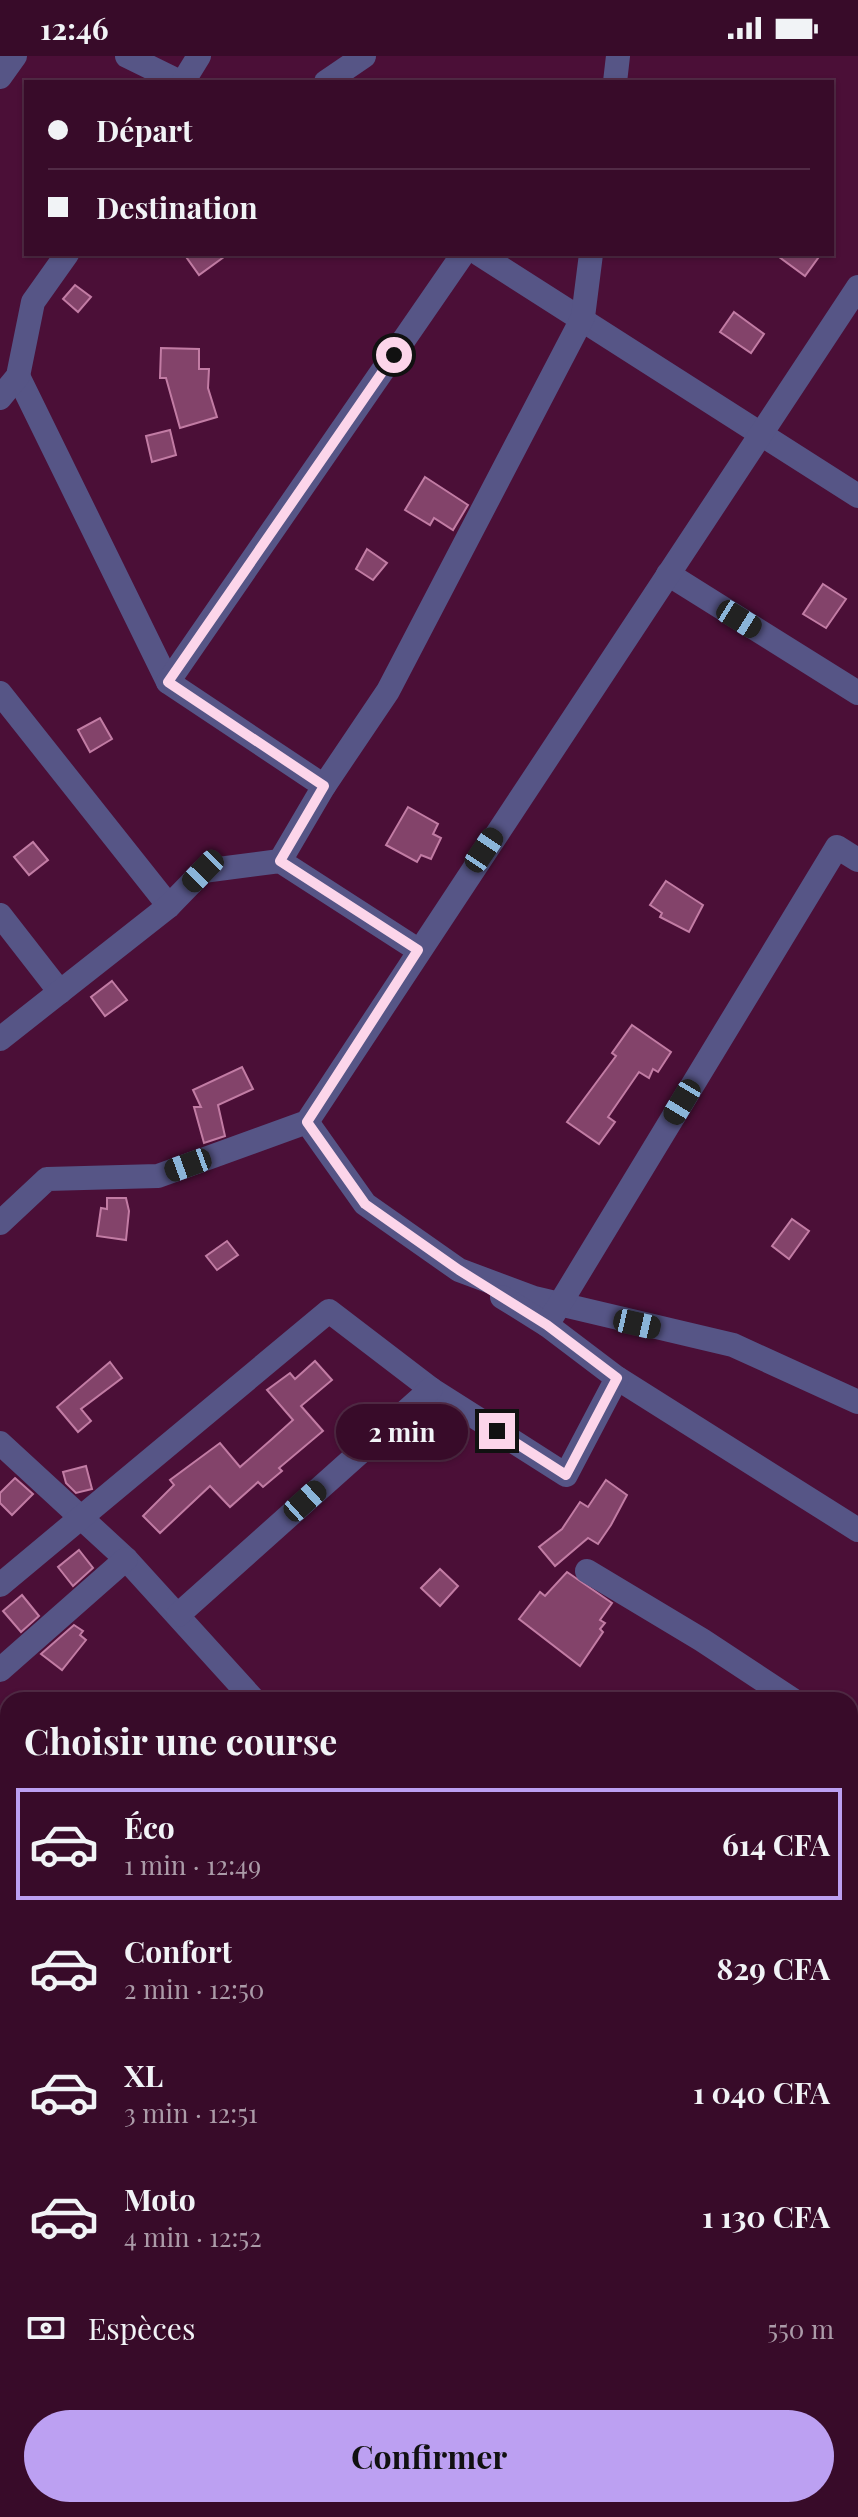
<!DOCTYPE html>
<html lang="fr">
<meta charset="utf-8">
<style>
:root{--surface:#380b29;--page:#431935;--text:#f1f3f6;--muted:#ab9ba8;--line:#522b46;--accent:#bca0f2}
body{margin:0;font-family:"Playfair Display",serif;background:var(--page);color:var(--text);height:100vh;display:flex;flex-direction:column;font-size:30px;white-space:nowrap}
*{box-sizing:border-box;margin:0}
p{font-size:26px;color:var(--muted)}
.icon{flex:none;width:44px;height:44px;fill:none;stroke:currentColor;stroke-width:2;stroke-linecap:round;stroke-linejoin:round}
.map{position:relative;flex:1;overflow:hidden}
.drawer{position:absolute;left:0px;top:1636px;width:858px;height:826px;display:flex;flex-direction:column;background:var(--surface);border-radius:24px 24px 0 0;box-shadow:0 2px 6px #0004,0 0 0 2px var(--line)}
.drawer>*{flex:none}
.hud{position:absolute;left:24px;top:24px;width:810px;height:176px;border-radius:0px;box-shadow:0 2px 6px #0004,0 0 0 2px var(--line);display:grid;align-content:center;height:176px;padding:0 24px;background:var(--surface)}
.end{position:absolute;width:36px;height:36px;margin:-18px;border:10px solid #fcd5ea;background:#111;box-shadow:0 0 0 4px #111}
.from{border-radius:50%}
.bubble{position:absolute;height:56px;border-radius:28px;background:var(--surface);box-shadow:0 2px 6px #0004,0 0 0 2px var(--line);font-size:26px;font-weight:700;line-height:56px;text-align:center}
.car{position:absolute;width:24px;height:48px;margin:-24px -12px;border-radius:10px;box-shadow:0 0 6px 2px #0007;background:linear-gradient(#222 24%,#8ab4d8 0 40%,#222 0 76%,#8ab4d8 0 86%,#222 0)}
.hud b{display:flex;align-items:center;gap:28px;height:76px;font-size:30px}
.hud b+b{border-top:2px solid var(--line)}
.hud i{width:20px;height:20px;background:var(--text)}
ul{padding:0;list-style:none}
li{display:flex;align-items:center;gap:24px;height:112px;margin:0 16px 12px;padding:0 8px;border:4px solid transparent;border-radius:0px}
li div{flex:1}
li b{display:block;font-size:30px}
li em{font-style:normal;font-weight:700}
li.active{border-color:var(--accent)}
li>.icon{width:72px;height:72px;stroke-width:1.5}
h2{padding:0 24px;font-size:36px;line-height:96px}
.pay{display:flex;align-items:center;gap:20px;height:88px;padding:0 24px;font-size:30px}
.pay p{margin-inline-start:auto}
.cta{display:flex;gap:16px;margin-top:auto;padding:16px 24px}
.cta a{flex:1;height:92px;border-radius:48px;background:var(--accent);color:#111;font-size:32px;font-weight:700;line-height:92px;text-align:center}
.status{display:flex;justify-content:space-between;align-items:center;height:56px;padding:0 40px;background:var(--surface);direction:ltr}
.status svg{height:22px;fill:currentColor}
.map>svg:first-child{display:block}
</style>
<div class="status"><b>12:46</b><svg viewBox="0 0 49 12"><path d="M0 12V9h3v3zM5 12V6h3v6zM10 12V3h3v9zM15 12V0h3v12zM26 1h20v11H26zM47 4h2v5h-2z"/></svg></div>
<div class="map">
<svg width="858" height="2461" viewBox="0 0 858 2461">
<rect width="100%" height="100%" fill="#4b0f37"/>
<!-- building -->
<g fill="#83436a" stroke="#c27ca4" stroke-width="2">
<polygon points="184,198 228,198 199,219"/>
<polygon points="775,198 821,198 805,220"/>
<polygon points="75,229 91,241 78,256 63,243"/>
<polygon points="734,256 764,278 751,297 720,276"/>
<polygon points="161,292 199,293 199,313 209,313 208,332 217,361 180,372 166,322 160,322"/>
<polygon points="170,374 176,399 152,406 146,380"/>
<polygon points="425,421 468,449 453,474 434,462 430,469 405,454"/>
<polygon points="367,493 387,507 373,524 356,513"/>
<polygon points="823,528 846,543 826,572 803,558"/>
<polygon points="100,662 112,683 90,696 78,674"/>
<polygon points="408,751 438,768 433,778 441,782 431,803 421,799 417,806 386,789"/>
<polygon points="33,786 48,804 29,819 14,801"/>
<polygon points="666,825 703,849 689,876 660,861 662,857 650,849"/>
<polygon points="112,925 127,944 105,960 91,941"/>
<polygon points="632,969 671,996 658,1016 653,1013 649,1022 639,1016 608,1061 615,1066 599,1088 567,1066 616,1000 612,997"/>
<polygon points="242,1011 253,1033 218,1049 225,1080 204,1087 194,1051 201,1051 193,1034"/>
<polygon points="107,1142 126,1142 129,1155 126,1184 97,1180 101,1152 107,1153"/>
<polygon points="792,1163 809,1175 789,1203 772,1190"/>
<polygon points="227,1185 238,1199 217,1214 206,1200"/>
<polygon points="315,1305 332,1324 301,1350 323,1375 279,1412 282,1415 263,1431 258,1426 230,1451 210,1430 160,1477 143,1460 174,1429 170,1424 220,1387 240,1411 272,1383 293,1364 267,1334 290,1317 295,1323"/>
<polygon points="110,1306 122,1322 81,1353 91,1365 78,1376 57,1351"/>
<polygon points="86,1410 92,1433 76,1437 66,1427 63,1416"/>
<polygon points="15,1422 33,1438 12,1459 0,1447 0,1437"/>
<polygon points="606,1424 627,1439 611,1469 598,1488 588,1482 555,1510 539,1491 562,1473 580,1446 588,1451"/>
<polygon points="79,1494 93,1512 73,1530 58,1511"/>
<polygon points="440,1513 458,1530 440,1550 421,1532"/>
<polygon points="567,1516 612,1547 600,1564 605,1567 600,1573 603,1576 580,1610 519,1563 540,1536 545,1540"/>
<polygon points="22,1539 39,1560 21,1576 3,1555"/>
<polygon points="74,1569 83,1575 80,1579 86,1584 62,1614 41,1598"/>
</g>
<g fill="none" stroke-linecap="round" stroke-linejoin="round">
<!-- minor -->
<g stroke="#565586" stroke-width="24">
<polyline points="127,0 180,26"/>
<polyline points="0,21 15,0"/>
<polyline points="183,26 199,0"/>
<polyline points="326,26 364,0"/>
<polyline points="615,26 618,0"/>
<polyline points="479,198 858,440"/>
<polyline points="18,320 168,626"/>
<polyline points="0,342 18,320 33,246 67,198"/>
<polyline points="668,518 858,637"/>
<polyline points="0,637 169,850"/>
<polyline points="324,730 168,626 463,198"/>
<polyline points="280,805 324,730 388,635 583,261 591,198"/>
<polyline points="0,859 60,936"/>
<polyline points="0,983 169,850 203,815 280,805 418,894"/>
<polyline points="307,1066 365,1148 459,1214 534,1242 733,1289 858,1346"/>
<polyline points="0,1167 47,1123 158,1120 307,1066 858,231"/>
<polyline points="502,1241 547,1269 617,1322 858,1474"/>
<polyline points="547,1269 837,791 858,804"/>
<polyline points="0,1387 126,1503 254,1644"/>
<polyline points="587,1515 702,1584 793,1644"/>
<polyline points="0,1529 329,1255 431,1333 566,1419 617,1322"/>
<polyline points="178,1559 431,1333"/>
<polyline points="0,1614 126,1503"/>
<polyline points="850,1682 858,1687"/>
<polyline points="850,1891 858,1897"/>
<polyline points="0,2031 8,2040"/>
<polyline points="850,2133 858,2122"/>
<polyline points="850,2182 858,2188"/>
<polyline points="0,2291 8,2282"/>
<polyline points="306,2454 314,2461"/>
<polyline points="708,2454 715,2461"/>
<polyline points="741,2454 745,2461"/>
<polyline points="591,2461 595,2454"/>
</g>
</g>
<g fill="none" stroke-linecap="round" stroke-linejoin="round">
<!-- route -->
<polyline stroke="#fcd5ea" stroke-width="10" points="394,299 168,626 324,730 280,805 418,894 307,1066 365,1148 459,1214 547,1269 617,1322 566,1419 497,1375"/>
</g>
</svg>
<i class="end from" style="left:394px;top:299px"></i>
<i class="end" style="left:497px;top:1375px"></i>
<div class="bubble" style="left:336px;top:1348px;width:132px">2 min</div>
<i class="car" style="left:739px;top:563px;rotate:122deg"></i>
<i class="car" style="left:484px;top:794px;rotate:34deg"></i>
<i class="car" style="left:203px;top:815px;rotate:224deg"></i>
<i class="car" style="left:682px;top:1046px;rotate:211deg"></i>
<i class="car" style="left:188px;top:1109px;rotate:250deg"></i>
<i class="car" style="left:637px;top:1268px;rotate:103deg"></i>
<i class="car" style="left:305px;top:1445px;rotate:48deg"></i>
<div class="hud">
<b><i class="from"></i>Départ</b>
<b><i></i>Destination</b>
</div>
<section class="drawer">
<h2>Choisir une course</h2>
<ul>
<li class="active"><svg class="icon" aria-label="car" viewBox="0 0 24 24"><path d="M5 17H2v-5l4-1 3-4h7l3 4 3 1v5h-3M9 17h6M6 11h13"/><circle cx="7" cy="17" r="2"/><circle cx="17" cy="17" r="2"/></svg><div><b>Éco</b><p>1 min · 12:49</p></div><em>614 CFA</em></li>
<li><svg class="icon" aria-label="car" viewBox="0 0 24 24"><path d="M5 17H2v-5l4-1 3-4h7l3 4 3 1v5h-3M9 17h6M6 11h13"/><circle cx="7" cy="17" r="2"/><circle cx="17" cy="17" r="2"/></svg><div><b>Confort</b><p>2 min · 12:50</p></div><em>829 CFA</em></li>
<li><svg class="icon" aria-label="car" viewBox="0 0 24 24"><path d="M5 17H2v-5l4-1 3-4h7l3 4 3 1v5h-3M9 17h6M6 11h13"/><circle cx="7" cy="17" r="2"/><circle cx="17" cy="17" r="2"/></svg><div><b>XL</b><p>3 min · 12:51</p></div><em>1 040 CFA</em></li>
<li><svg class="icon" aria-label="car" viewBox="0 0 24 24"><path d="M5 17H2v-5l4-1 3-4h7l3 4 3 1v5h-3M9 17h6M6 11h13"/><circle cx="7" cy="17" r="2"/><circle cx="17" cy="17" r="2"/></svg><div><b>Moto</b><p>4 min · 12:52</p></div><em>1 130 CFA</em></li>
</ul>
<div class="pay"><svg class="icon" aria-label="cash" viewBox="0 0 24 24"><path d="M3 7h18v10H3z"/><circle cx="12" cy="12" r="2"/></svg>Espèces<p>550 m</p></div>
<div class="cta"><a>Confirmer</a></div>
</section>
</div>
